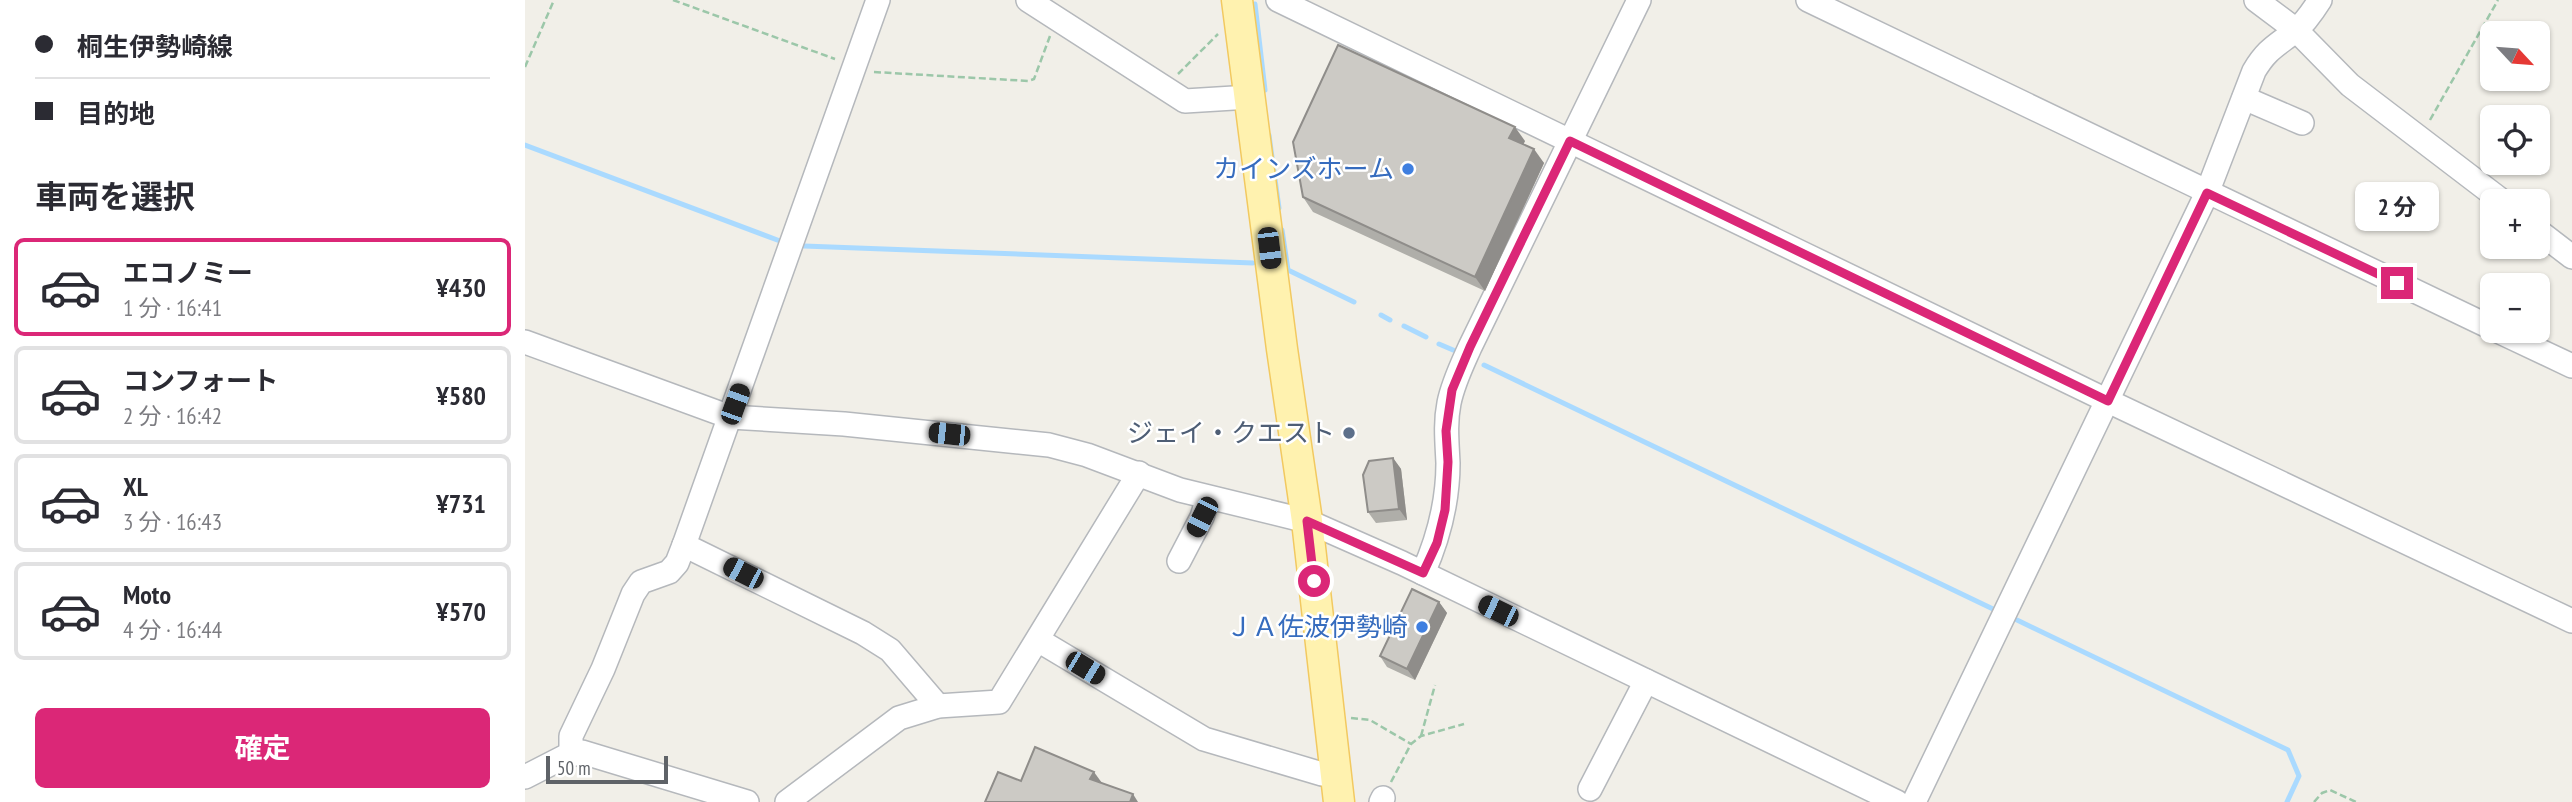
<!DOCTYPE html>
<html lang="ja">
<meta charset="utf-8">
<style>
:root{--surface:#fff;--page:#f7f7f7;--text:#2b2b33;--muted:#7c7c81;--line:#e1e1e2;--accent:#db2777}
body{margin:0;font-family:"PT Sans Narrow","Noto Sans JP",sans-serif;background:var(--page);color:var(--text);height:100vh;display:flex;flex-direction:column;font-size:26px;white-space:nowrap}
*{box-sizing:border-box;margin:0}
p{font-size:23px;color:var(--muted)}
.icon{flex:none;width:38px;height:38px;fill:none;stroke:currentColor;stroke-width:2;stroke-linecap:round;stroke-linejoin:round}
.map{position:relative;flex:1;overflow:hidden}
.side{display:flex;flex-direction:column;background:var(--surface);width:525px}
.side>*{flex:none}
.banner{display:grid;align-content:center;height:154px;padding:0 35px;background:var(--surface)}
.needle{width:46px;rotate:116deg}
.buttons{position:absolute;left:1955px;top:21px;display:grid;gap:14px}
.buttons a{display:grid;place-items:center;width:70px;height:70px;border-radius:10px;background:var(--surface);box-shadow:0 2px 5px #0004;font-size:35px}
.scale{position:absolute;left:21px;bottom:18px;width:122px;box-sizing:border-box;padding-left:7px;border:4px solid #5f6368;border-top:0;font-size:19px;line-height:24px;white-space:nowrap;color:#5f6368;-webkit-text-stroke:5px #fff;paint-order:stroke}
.end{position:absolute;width:32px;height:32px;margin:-16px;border:9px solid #db2777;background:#fff;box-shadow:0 0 0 4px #fff}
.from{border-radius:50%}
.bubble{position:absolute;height:49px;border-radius:10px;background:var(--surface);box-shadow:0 2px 5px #0004;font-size:23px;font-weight:700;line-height:49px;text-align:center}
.car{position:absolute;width:21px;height:42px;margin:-21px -10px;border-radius:9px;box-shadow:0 0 5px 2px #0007;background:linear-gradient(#222 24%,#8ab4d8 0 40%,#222 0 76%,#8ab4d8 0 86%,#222 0)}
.banner b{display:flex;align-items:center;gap:24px;height:66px;font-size:26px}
.banner b+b{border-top:2px solid var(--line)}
.banner i{width:18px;height:18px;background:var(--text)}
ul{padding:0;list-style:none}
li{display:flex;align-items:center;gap:21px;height:98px;margin:0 14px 10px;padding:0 21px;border:4px solid var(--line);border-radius:10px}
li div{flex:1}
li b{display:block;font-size:26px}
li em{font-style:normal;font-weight:700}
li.selected{border-color:var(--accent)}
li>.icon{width:63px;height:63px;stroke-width:1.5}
h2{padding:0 35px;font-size:32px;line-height:84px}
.cta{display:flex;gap:14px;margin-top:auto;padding:14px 35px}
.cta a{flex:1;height:80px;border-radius:10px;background:var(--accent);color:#fff;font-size:28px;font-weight:700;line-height:80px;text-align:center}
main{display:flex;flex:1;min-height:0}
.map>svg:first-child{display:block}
</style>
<main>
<section class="side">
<div class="banner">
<b><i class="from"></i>桐生伊勢崎線</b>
<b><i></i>目的地</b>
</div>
<h2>車両を選択</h2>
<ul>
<li class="selected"><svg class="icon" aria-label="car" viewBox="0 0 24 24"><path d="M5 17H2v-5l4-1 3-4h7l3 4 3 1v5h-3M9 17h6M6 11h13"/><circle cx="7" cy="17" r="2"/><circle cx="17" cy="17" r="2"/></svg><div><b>エコノミー</b><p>1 分 · 16:41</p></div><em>¥430</em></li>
<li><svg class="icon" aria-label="car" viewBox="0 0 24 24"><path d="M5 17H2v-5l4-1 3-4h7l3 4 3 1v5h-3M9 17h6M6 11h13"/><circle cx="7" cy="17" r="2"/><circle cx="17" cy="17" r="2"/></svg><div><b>コンフォート</b><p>2 分 · 16:42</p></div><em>¥580</em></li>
<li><svg class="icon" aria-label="car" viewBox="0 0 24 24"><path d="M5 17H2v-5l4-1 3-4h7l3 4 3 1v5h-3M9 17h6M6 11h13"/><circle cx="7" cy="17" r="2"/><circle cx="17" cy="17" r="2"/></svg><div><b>XL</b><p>3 分 · 16:43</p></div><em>¥731</em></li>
<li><svg class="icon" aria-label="car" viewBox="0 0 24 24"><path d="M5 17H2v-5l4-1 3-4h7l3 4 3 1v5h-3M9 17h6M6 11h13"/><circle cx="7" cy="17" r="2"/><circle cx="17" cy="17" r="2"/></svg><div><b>Moto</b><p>4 分 · 16:44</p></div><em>¥570</em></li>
</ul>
<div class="cta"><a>確定</a></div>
</section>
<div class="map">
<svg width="2047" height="802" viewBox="0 0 2047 802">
<rect width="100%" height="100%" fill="#f1efe8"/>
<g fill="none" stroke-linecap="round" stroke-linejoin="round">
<!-- stream -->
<g stroke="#aadaff" stroke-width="5">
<polyline points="730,4 740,90"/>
<polyline points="744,135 754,208"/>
<polyline points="0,145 255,241"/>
<polyline points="757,230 763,270 829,302"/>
<polyline points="279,246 728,263"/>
<polyline points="856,315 865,320"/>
<polyline points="879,326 901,337"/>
<polyline points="914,344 928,350"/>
<polyline points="959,365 1468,609"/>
<polyline points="1492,620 1763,750 1774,776 1762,802"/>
</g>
<defs>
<g id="minor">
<polyline points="503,0 660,101 725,97"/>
<polyline points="753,0 1583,401 2047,621"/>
<polyline points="1283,0 1967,328"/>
<polyline points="1731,0 1771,30 1825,85 1977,201"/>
<polyline points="1719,98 1777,123"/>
<polyline points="2012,230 2047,257"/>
<polyline points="1973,331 2047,366"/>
<polyline points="0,342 205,417 319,424 524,445 562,455 655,490 782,521 877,563 1372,802"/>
<polyline points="159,545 338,633 365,650 413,706"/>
<polyline points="654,561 677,517 683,498"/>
<path d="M898 573C914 537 923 503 923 463 922 442 920 423 924 403 928 383 937 365 945 347L1114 0"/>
<polyline points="513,640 679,739 797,774 810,774"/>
<polyline points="46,754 46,736 78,669 108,594 116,582 144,572 152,563 159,545 353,0"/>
<polyline points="0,777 39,757 57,752 222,802"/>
<polyline points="1065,789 1121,681"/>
<polyline points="262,802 374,718 413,706 474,702 614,473"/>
<polyline points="856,802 858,798"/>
<path d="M1389 802 1682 193 1729 71C1742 49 1751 46 1770 31 1780 23 1788 11 1795 0"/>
</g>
<polyline id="major" points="712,0 757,349 782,521 814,802"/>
</defs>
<!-- minor casing -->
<use href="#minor" stroke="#b5b8bc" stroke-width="26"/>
<!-- major casing -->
<use href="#major" stroke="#f2c960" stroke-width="33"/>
<!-- path -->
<g stroke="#9cc7a9" stroke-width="2.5" stroke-dasharray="7 3.5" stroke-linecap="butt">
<polyline points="148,0 310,59"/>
<polyline points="0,67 29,0"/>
<polyline points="349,72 503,81 509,79 525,36"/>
<polyline points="653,74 693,34"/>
<polyline points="1905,120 1973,0"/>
<polyline points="826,718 845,720 886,744"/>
<polyline points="896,736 910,685"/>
<polyline points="866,782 886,744 896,736 939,724"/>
<polyline points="1789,802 1797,793 1805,790 1831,802"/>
</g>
<!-- minor -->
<use href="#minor" stroke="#fff" stroke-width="23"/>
<!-- major -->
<use href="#major" stroke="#fff2af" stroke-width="30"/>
</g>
<!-- wall -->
<g fill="#afaea9">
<polygon points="1000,141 998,144 1019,163 960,291 788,212 778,197"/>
<polygon points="868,458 876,469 882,520 851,523 843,512"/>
<polygon points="914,602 922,613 890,680 862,667 855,656"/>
</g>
<!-- shaded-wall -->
<g fill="#8f8d8a">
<polygon points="990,127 1000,141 995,152 984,138"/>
<polygon points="1009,149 1019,163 960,291 950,277"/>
<polygon points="868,458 876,469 882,520 874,509"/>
<polygon points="914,602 922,613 890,680 882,669"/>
<polygon points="569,772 577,783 565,779"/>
<polygon points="608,794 613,802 605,802"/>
</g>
<!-- building -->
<g fill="#cccac5" stroke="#8f8d8a" stroke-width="2">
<polygon points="813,45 990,127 984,138 1009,149 950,277 778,197 768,142"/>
<polygon points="868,458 874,509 843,512 838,475 844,461"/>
<polygon points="887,589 914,602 882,669 855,656"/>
<polygon points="510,747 569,772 565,779 608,794 605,802 460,802 473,772 496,781"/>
</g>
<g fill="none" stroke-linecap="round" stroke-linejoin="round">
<!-- route -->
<polyline stroke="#db2777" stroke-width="9" points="789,581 782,521 898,573 912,543 920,510 923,462 921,431 927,390 945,347 1045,141 1583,401 1682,193 1872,283"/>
</g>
<!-- markers -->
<g fill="#3f7fe0" stroke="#fff" stroke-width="2.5">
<circle cx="883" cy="169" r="7"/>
<circle cx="897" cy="627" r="7"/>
</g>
<circle fill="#5c6f8a" stroke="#fff" stroke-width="2.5" cx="824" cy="433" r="7"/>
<g text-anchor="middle" stroke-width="5" stroke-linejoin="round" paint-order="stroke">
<!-- shop labels -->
<g font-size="26" fill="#366cbe" stroke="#fff" text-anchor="end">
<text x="869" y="178">カインズホーム</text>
<text x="883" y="636">ＪＡ佐波伊勢崎</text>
</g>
<!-- service labels -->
<g font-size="26" fill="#4e5e75" stroke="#fff" text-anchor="end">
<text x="810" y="442">ジェイ・クエスト</text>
</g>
</g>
</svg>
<div class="buttons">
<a><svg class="needle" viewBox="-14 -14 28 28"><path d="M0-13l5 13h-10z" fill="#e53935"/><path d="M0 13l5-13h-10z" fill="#7c7c81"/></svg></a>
<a><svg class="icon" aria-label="locate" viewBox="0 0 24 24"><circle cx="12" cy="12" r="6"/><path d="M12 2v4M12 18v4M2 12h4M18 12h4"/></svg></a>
<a>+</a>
<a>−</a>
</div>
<div class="scale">50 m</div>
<i class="end from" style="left:789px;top:581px"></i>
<i class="end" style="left:1872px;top:283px"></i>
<div class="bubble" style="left:1830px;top:182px;width:84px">2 分</div>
<i class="car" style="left:744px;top:248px;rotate:173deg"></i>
<i class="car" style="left:210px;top:404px;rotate:20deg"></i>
<i class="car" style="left:424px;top:434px;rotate:276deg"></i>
<i class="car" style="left:677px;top:517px;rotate:207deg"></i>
<i class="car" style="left:218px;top:573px;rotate:297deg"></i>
<i class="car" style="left:973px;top:611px;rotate:296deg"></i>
<i class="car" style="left:560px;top:668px;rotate:121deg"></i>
</div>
</main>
